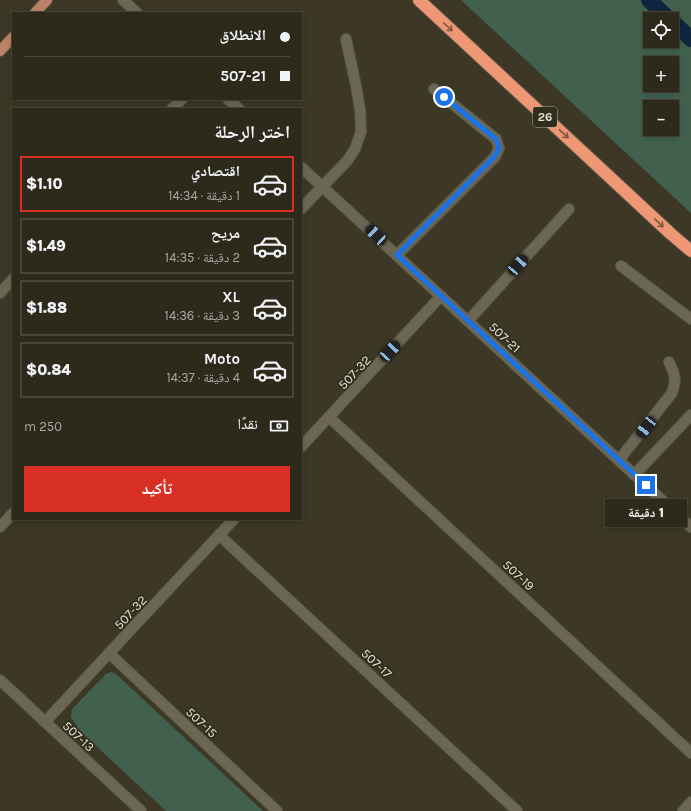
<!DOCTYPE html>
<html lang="ar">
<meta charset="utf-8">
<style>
:root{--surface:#2d2a1c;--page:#393629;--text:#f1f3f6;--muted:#a7a7a3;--line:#48463b;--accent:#d93025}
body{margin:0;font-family:Karla,"Noto Naskh Arabic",sans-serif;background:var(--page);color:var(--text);direction:rtl;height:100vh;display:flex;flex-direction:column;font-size:15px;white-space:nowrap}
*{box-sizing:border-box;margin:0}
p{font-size:13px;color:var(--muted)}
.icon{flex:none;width:22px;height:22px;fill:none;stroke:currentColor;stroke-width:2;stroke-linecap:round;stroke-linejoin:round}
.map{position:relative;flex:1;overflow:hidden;direction:ltr}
.drawer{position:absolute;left:12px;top:108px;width:290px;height:412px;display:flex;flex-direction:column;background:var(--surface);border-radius:0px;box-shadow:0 2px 6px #0003,0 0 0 1px var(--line);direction:rtl}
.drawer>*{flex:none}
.hud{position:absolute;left:12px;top:12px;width:290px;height:88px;border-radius:0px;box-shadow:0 2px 6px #0003,0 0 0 1px var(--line);direction:rtl;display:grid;align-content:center;height:88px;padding:0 12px;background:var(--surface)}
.tools{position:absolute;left:643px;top:12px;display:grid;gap:8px}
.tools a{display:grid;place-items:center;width:36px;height:36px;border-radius:0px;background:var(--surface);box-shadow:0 2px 6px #0003,0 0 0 1px var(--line);font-size:20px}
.end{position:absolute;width:18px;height:18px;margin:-9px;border:5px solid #1a73e8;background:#fff;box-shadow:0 0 0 2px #fff}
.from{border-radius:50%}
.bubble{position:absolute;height:28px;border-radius:0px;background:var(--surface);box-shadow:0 2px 6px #0003,0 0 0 1px var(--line);font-size:13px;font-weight:800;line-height:28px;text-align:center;direction:rtl}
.car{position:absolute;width:12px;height:24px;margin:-12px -6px;border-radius:5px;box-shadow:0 0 3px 1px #0007;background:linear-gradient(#222 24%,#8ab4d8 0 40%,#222 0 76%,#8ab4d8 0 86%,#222 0)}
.hud b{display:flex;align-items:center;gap:14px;height:38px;font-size:15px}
.hud b+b{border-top:1px solid var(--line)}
.hud i{width:10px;height:10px;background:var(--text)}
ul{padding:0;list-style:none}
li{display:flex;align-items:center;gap:12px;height:56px;margin:0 8px 6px;padding:0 4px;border:2px solid var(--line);border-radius:0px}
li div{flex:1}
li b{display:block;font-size:15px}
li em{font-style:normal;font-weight:800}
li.current{border-color:var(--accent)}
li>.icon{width:36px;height:36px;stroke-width:1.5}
h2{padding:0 12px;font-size:18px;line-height:48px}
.pay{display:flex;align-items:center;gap:10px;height:44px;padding:0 12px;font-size:15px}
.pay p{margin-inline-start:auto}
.cta{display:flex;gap:8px;margin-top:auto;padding:8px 12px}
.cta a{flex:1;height:46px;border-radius:0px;background:var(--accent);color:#fff;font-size:16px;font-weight:800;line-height:46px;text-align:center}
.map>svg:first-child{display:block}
</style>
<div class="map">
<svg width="691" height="811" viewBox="0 0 691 811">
<rect width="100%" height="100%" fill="#3c3825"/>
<!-- green -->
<g fill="#41614e" fill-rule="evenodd">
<path d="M461 0H691V213ZM650 19H672V41H650ZM650 63H672V85H650ZM650 107H672V129H650Z"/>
<polygon points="111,672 116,674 263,811 166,811 80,731 71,717 72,709 106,674"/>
</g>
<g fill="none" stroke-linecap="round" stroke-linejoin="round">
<!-- canal -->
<g stroke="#10263f" stroke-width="16">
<polyline points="649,0 669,19"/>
<polyline points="672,21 691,39"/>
</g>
<defs>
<g id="minor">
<polyline points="123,0 137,13"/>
<polyline points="228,99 239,109"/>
<polyline points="172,109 182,99"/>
<polyline points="301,167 691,527"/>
<polyline points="301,209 347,161 355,149 361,132 360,109 356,86 346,39"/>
<polyline points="397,255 495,157 499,148 496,139 434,89"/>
<polyline points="621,266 691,319"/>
<polyline points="0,293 13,279"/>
<polyline points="468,321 569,209"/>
<polyline points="329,417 691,753"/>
<polyline points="301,447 441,296"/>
<path d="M619 460 672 393C677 378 675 375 669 362"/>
<polyline points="634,475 691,415"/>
<polyline points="0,527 13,513"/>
<polyline points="219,535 517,811"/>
<polyline points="109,653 277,811"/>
<polyline points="0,680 141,811"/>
<polyline points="45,722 234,519"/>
<polyline points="683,811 691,802"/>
</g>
<g id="major">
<polyline points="35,13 47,0"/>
<polyline points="0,51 13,37"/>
</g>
<polyline id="highway" points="419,0 671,234 691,251"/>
</defs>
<!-- minor casing -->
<use href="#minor" stroke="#595545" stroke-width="12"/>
<!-- major casing -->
<use href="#major" stroke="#595545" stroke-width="12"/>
<!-- highway casing -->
<use href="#highway" stroke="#595545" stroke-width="14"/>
<!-- minor -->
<use href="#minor" stroke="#6b6753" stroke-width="10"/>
<!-- major -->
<use href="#major" stroke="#ba8367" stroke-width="10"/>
<!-- highway -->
<use href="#highway" stroke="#ef9675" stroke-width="12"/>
</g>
<!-- one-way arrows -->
<defs><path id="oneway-shaft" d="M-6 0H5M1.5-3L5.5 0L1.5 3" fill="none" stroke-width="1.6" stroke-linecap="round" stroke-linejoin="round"/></defs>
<g stroke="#7d5840">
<use href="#oneway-shaft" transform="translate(448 27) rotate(43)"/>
<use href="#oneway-shaft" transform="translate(564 134) rotate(43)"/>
<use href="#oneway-shaft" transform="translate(659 223) rotate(43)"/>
</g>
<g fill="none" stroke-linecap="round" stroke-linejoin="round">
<!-- route -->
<polyline stroke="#1a73e8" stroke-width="5" points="444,97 496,139 499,148 494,157 397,255 646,485"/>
</g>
<g text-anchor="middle" stroke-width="3.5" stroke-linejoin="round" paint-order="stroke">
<!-- shield labels -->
<rect fill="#312e1c" stroke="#aeab9e" stroke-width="1" x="533" y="107" width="24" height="20" rx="3"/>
<g font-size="12" font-weight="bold" fill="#e3e1d6">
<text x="545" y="121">26</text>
</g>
<!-- street labels -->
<g font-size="13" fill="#e3e1d6" stroke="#312e1c">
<text transform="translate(505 337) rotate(43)" y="5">507-21</text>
<text transform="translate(354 372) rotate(-47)" y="5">507-32</text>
<text transform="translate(519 575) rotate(43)" y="5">507-19</text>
<text transform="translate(130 612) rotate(-47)" y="5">507-32</text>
<text transform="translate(377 663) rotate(43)" y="5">507-17</text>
<text transform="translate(202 722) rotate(43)" y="5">507-15</text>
<text transform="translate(79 736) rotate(43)" y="5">507-13</text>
</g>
</g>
</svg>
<div class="tools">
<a><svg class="icon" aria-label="locate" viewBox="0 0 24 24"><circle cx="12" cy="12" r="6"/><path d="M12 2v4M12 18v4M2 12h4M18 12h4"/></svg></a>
<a>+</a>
<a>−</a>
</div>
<i class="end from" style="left:444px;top:97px"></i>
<i class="end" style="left:646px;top:485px"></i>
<div class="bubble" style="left:605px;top:499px;width:82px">1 دقيقة</div>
<i class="car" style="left:376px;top:235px;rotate:313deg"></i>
<i class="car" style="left:518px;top:265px;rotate:42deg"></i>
<i class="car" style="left:390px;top:351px;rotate:43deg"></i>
<i class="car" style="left:646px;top:427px;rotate:218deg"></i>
<div class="hud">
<b><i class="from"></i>الانطلاق</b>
<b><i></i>507-21</b>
</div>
<section class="drawer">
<h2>اختر الرحلة</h2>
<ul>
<li class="current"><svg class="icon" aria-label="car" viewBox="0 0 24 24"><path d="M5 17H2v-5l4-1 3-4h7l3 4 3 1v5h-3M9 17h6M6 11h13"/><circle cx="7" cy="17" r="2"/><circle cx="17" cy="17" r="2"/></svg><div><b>اقتصادي</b><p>1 دقيقة · 14:34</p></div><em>$1.10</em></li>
<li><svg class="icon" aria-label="car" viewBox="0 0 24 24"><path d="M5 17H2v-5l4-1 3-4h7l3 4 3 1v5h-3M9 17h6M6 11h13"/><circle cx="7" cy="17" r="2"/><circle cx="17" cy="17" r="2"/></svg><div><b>مريح</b><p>2 دقيقة · 14:35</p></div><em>$1.49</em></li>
<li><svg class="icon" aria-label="car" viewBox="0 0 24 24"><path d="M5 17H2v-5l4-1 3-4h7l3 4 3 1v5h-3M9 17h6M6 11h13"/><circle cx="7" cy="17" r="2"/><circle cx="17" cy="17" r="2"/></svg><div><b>XL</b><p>3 دقيقة · 14:36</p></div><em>$1.88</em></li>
<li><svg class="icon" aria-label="car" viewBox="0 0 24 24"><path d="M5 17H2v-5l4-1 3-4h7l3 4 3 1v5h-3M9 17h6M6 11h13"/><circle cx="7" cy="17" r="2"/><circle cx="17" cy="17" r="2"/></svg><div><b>Moto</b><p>4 دقيقة · 14:37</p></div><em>$0.84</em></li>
</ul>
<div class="pay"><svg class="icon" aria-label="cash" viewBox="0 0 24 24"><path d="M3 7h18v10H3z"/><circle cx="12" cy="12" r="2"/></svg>نقدًا<p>250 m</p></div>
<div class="cta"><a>تأكيد</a></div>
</section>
</div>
